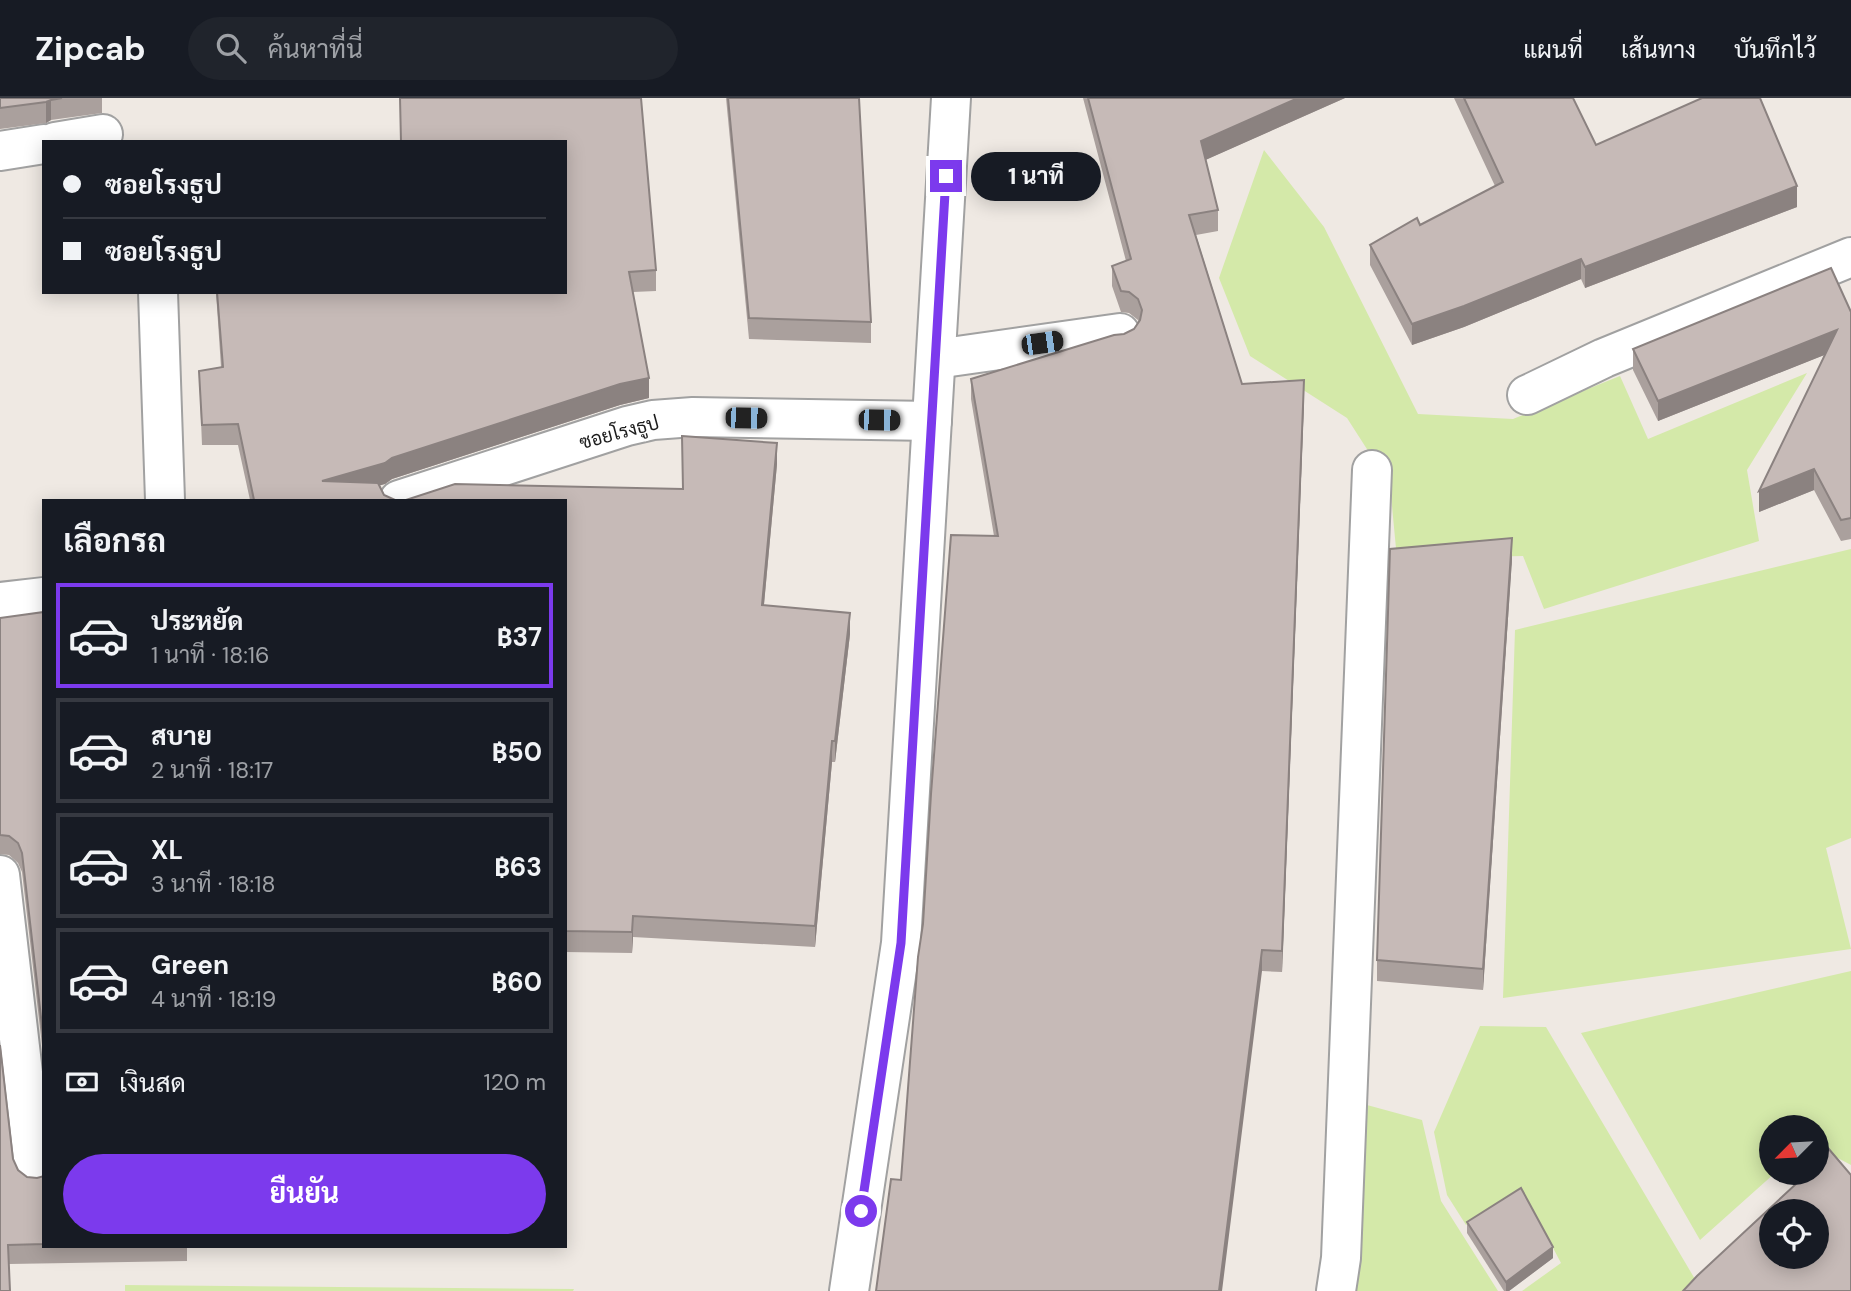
<!DOCTYPE html>
<html lang="th">
<meta charset="utf-8">
<style>
:root{--surface:#171b24;--page:#20242c;--text:#f1f3f6;--muted:#9ea1a6;--line:#363941;--accent:#7c3aed}
body{margin:0;font-family:"DM Sans",Sarabun,sans-serif;background:var(--page);color:var(--text);height:100vh;display:flex;flex-direction:column;font-size:26px;white-space:nowrap}
*{box-sizing:border-box;margin:0}
p{font-size:23px;color:var(--muted)}
.icon{flex:none;width:38px;height:38px;fill:none;stroke:currentColor;stroke-width:2;stroke-linecap:round;stroke-linejoin:round}
.map{position:relative;flex:1;overflow:hidden}
.details{position:absolute;left:42px;top:401px;width:525px;height:749px;display:flex;flex-direction:column;background:var(--surface);border-radius:0px;box-shadow:0 4px 18px #0003}
.details>*{flex:none}
.guide{position:absolute;left:42px;top:42px;width:525px;height:154px;border-radius:0px;box-shadow:0 4px 18px #0003;display:grid;align-content:center;height:154px;padding:0 21px;background:var(--surface)}
.needle{width:46px;rotate:246deg}
.fabs{position:absolute;left:1759px;top:1017px;display:grid;gap:14px}
.fabs a{display:grid;place-items:center;width:70px;height:70px;border-radius:50%;background:var(--surface);box-shadow:0 4px 18px #0003;font-size:35px}
.end{position:absolute;width:32px;height:32px;margin:-16px;border:9px solid #7c3aed;background:#fff;box-shadow:0 0 0 4px #fff}
.from{border-radius:50%}
.bubble{position:absolute;height:49px;border-radius:24px;background:var(--surface);box-shadow:0 4px 18px #0003;font-size:23px;font-weight:700;line-height:49px;text-align:center}
.car{position:absolute;width:21px;height:42px;margin:-21px -10px;border-radius:9px;box-shadow:0 0 5px 2px #0007;background:linear-gradient(#222 24%,#8ab4d8 0 40%,#222 0 76%,#8ab4d8 0 86%,#222 0)}
.guide b{display:flex;align-items:center;gap:24px;height:66px;font-size:26px}
.guide b+b{border-top:2px solid var(--line)}
.guide i{width:18px;height:18px;background:var(--text)}
ul{padding:0;list-style:none}
li{display:flex;align-items:center;gap:21px;height:105px;margin:0 14px 10px;padding:0 7px;border:4px solid var(--line);border-radius:0px}
li div{flex:1}
li b{display:block;font-size:26px}
li em{font-style:normal;font-weight:700}
li.on{border-color:var(--accent)}
li>.icon{width:63px;height:63px;stroke-width:1.5}
h2{padding:0 21px;font-size:32px;line-height:84px}
.pay{display:flex;align-items:center;gap:18px;height:77px;padding:0 21px;font-size:26px}
.pay p{margin-inline-start:auto}
.button{display:flex;gap:14px;margin-top:auto;padding:14px 21px}
.button a{flex:1;height:80px;border-radius:42px;background:var(--accent);color:#fff;font-size:28px;font-weight:700;line-height:80px;text-align:center}
header{display:flex;align-items:center;gap:42px;box-sizing:border-box;height:98px;padding:0 35px;background:var(--surface);border-bottom:2px solid var(--line)}
header strong{font-size:33px}
nav{display:flex;gap:38px;margin-inline-start:auto;font-size:24px}
.search{width:490px;height:63px;background:var(--page);display:flex;align-items:center;gap:18px;box-sizing:border-box;padding:0 24px;border-radius:38px;color:var(--muted);font-size:26px}
.map>svg:first-child{display:block}
</style>
<header>
<strong>Zipcab</strong>
<div class="search"><svg class="icon" aria-label="search" viewBox="0 0 24 24"><circle cx="10" cy="10" r="6"/><path d="M15 15l6 6"/></svg>ค้นหาที่นี่</div>
<nav><a>แผนที่</a><a>เส้นทาง</a><a>บันทึกไว้</a></nav>
</header>
<div class="map">
<svg width="1851" height="1193" viewBox="0 0 1851 1193">
<rect width="100%" height="100%" fill="#efe9e3"/>
<!-- grass -->
<g fill="#d4e9a9">
<polygon points="1264,52 1324,129 1418,316 1513,321 1620,278 1648,341 1807,275 1747,372 1759,443 1544,511 1523,458 1397,461 1390,387 1347,320 1250,258 1219,180"/>
<polygon points="1851,451 1851,740 1826,750 1851,851 1503,900 1515,532"/>
<polygon points="1851,873 1851,1067 1817,1049 1816,1029 1771,1029 1771,1074 1775,1075 1700,1142 1581,935"/>
<polygon points="1480,928 1546,929 1702,1193 1522,1193 1561,1165 1523,1093 1466,1127 1447,1097 1434,1034"/>
<polygon points="1367,1007 1422,1022 1441,1103 1498,1193 1354,1193"/>
<polygon points="125,1187 574,1191 573,1193 125,1193"/>
</g>
<g fill="none" stroke-linecap="round" stroke-linejoin="round">
<defs>
<g id="minor">
<polyline points="55,44 103,36"/>
<polyline points="0,53 44,46"/>
<polyline points="158,194 165,402"/>
<polyline points="936,261 1120,235"/>
<polyline points="1527,297 1604,260 1851,159"/>
<polyline points="399,402 627,328 653,322 693,319 932,323"/>
<polyline points="0,504 44,499"/>
<polyline points="0,777 35,1078"/>
<polyline points="849,1193 901,845 951,0"/>
<polyline points="1336,1193 1341,1160 1372,372"/>
</g>
</defs>
<!-- minor casing -->
<use href="#minor" stroke="#a1a1a1" stroke-width="42"/>
<!-- minor -->
<use href="#minor" stroke="#fff" stroke-width="38"/>
</g>
<!-- wall -->
<g fill="#aaa09d">
<polygon points="0,0 102,0 102,15 51,22 46,25 0,31"/>
<polygon points="400,0 641,0 656,172 656,193 633,194 649,300 620,307 392,381 385,386 379,387 384,397 395,402 250,402 238,347 202,347 199,273 221,269 216,194 565,194 565,44 401,44"/>
<polygon points="726,0 728,0 871,224 871,245 749,241"/>
<polygon points="1083,0 1345,0 1205,62 1218,112 1218,133 1196,137 1242,286 1304,303 1282,874 1262,873 901,1082 994,438 971,301 971,281 1124,236 1134,231 1139,225 1138,222 1129,215 1121,214 1112,188 1112,168 1126,163"/>
<polygon points="1454,0 1573,0 1596,47 1797,109 1585,190 1581,181 1464,229 1412,247 1370,167 1370,147 1420,127 1495,88"/>
<polygon points="1851,214 1851,441 1841,443 1814,392 1759,414 1824,257 1658,323 1633,272 1633,251"/>
<polygon points="682,338 777,366 764,507 850,536 835,664 832,664 815,849 633,839 632,855 565,854 565,402 682,391"/>
<polygon points="1512,461 1483,892 1377,883 1377,862"/>
<polygon points="44,514 44,964 22,774 18,765 9,757 0,756 0,520"/>
<polygon points="13,1061 18,1072 27,1079 37,1080 44,1078 44,1148 187,1148 187,1163 9,1166 0,1193"/>
<polygon points="1467,1124 1553,1160 1509,1193 1504,1193 1467,1135"/>
<polygon points="406,1148 426,1148 426,1150"/>
</g>
<!-- shaded-wall -->
<g fill="#8b8280">
<polygon points="1298,0 1345,0 1201,64 1201,43"/>
<polygon points="51,2 51,22 46,25 46,4"/>
<polygon points="1797,88 1797,109 1585,190 1585,169"/>
<polygon points="1581,161 1581,181 1464,229 1412,247 1412,226"/>
<polygon points="1837,232 1837,252 1658,323 1658,303"/>
<polygon points="649,280 649,300 620,307 392,381 385,386 327,402 322,383 620,286"/>
<polygon points="1304,282 1304,303 1282,874 1282,853"/>
<polygon points="777,345 777,366 762,527 762,507"/>
<polygon points="1814,371 1814,392 1759,414 1759,393"/>
<polygon points="1512,440 1512,461 1483,892 1483,871"/>
<polygon points="850,515 850,536 835,664 835,643"/>
<polygon points="832,643 832,664 815,849 815,828"/>
<polygon points="633,818 633,839 632,855 632,834"/>
<polygon points="1262,852 1262,873 1222,1193 1219,1193"/>
<polygon points="1553,1149 1553,1160 1509,1193 1506,1193 1506,1184"/>
</g>
<!-- building -->
<g fill="#c6bab7" stroke="#8b8280" stroke-width="2" fill-rule="evenodd">
<polygon points="0,0 62,0 51,2 46,4 0,10"/>
<polygon points="400,0 641,0 656,172 629,174 649,280 620,286 392,360 385,365 322,383 378,385 384,397 395,402 254,402 238,326 202,327 199,273 223,269 217,194 565,194 565,44 401,44"/>
<polygon points="728,0 859,0 871,224 749,220"/>
<polygon points="1088,0 1298,0 1201,43 1218,112 1189,117 1242,286 1304,282 1282,853 1262,852 1219,1193 876,1193 891,1081 901,1082 918,859 923,826 931,696 951,437 998,438 971,281 1114,237 1124,236 1134,231 1140,222 1142,212 1138,201 1129,194 1121,193 1112,168 1131,161"/>
<polygon points="1464,0 1573,0 1596,47 1702,0 1760,0 1797,88 1585,169 1581,161 1464,208 1412,226 1370,147 1417,120 1420,127 1503,84"/>
<polygon points="1831,170 1851,214 1851,420 1841,422 1814,371 1759,393 1837,232 1658,303 1633,251"/>
<polygon points="682,338 777,345 762,507 850,515 835,643 832,643 815,828 633,818 632,834 565,833 565,402 399,402 406,402 455,386 683,391"/>
<polygon points="1512,440 1483,871 1377,862 1390,451"/>
<polygon points="44,514 44,945 22,755 18,745 9,738 0,737 0,520"/>
<polygon points="0,947 13,1061 18,1072 27,1079 37,1080 44,1078 44,1146 8,1147 10,1193 0,1193"/>
<path d="M1828 1050 1851 1077V1193H1683L1697 1178 1796 1086 1792 1081 1800 1074H1816V1060ZM1771 1113H1816V1158H1771Z"/>
<polygon points="1521,1090 1553,1149 1506,1184 1467,1124"/>
</g>
<g fill="none" stroke-linecap="round" stroke-linejoin="round">
<!-- route -->
<polyline stroke="#7c3aed" stroke-width="9" points="861,1113 901,845 946,78"/>
</g>
<g text-anchor="middle" stroke-width="5" stroke-linejoin="round" paint-order="stroke">
<!-- street labels -->
<g font-size="19" fill="#1d1d1d" stroke="#fff">
<text transform="translate(619 334) rotate(-15)" y="7">ซอยโรงธูป</text>
</g>
</g>
</svg>
<div class="fabs">
<a><svg class="needle" viewBox="-14 -14 28 28"><path d="M0-13l5 13h-10z" fill="#e53935"/><path d="M0 13l5-13h-10z" fill="#9ea1a6"/></svg></a>
<a><svg class="icon" aria-label="locate" viewBox="0 0 24 24"><circle cx="12" cy="12" r="6"/><path d="M12 2v4M12 18v4M2 12h4M18 12h4"/></svg></a>
</div>
<i class="end from" style="left:861px;top:1113px"></i>
<i class="end" style="left:946px;top:78px"></i>
<div class="bubble" style="left:971px;top:54px;width:130px">1 นาที</div>
<i class="car" style="left:1042px;top:245px;rotate:82deg"></i>
<i class="car" style="left:746px;top:320px;rotate:91deg"></i>
<i class="car" style="left:879px;top:322px;rotate:91deg"></i>
<div class="guide">
<b><i class="from"></i>ซอยโรงธูป</b>
<b><i></i>ซอยโรงธูป</b>
</div>
<section class="details">
<h2>เลือกรถ</h2>
<ul>
<li class="on"><svg class="icon" aria-label="car" viewBox="0 0 24 24"><path d="M5 17H2v-5l4-1 3-4h7l3 4 3 1v5h-3M9 17h6M6 11h13"/><circle cx="7" cy="17" r="2"/><circle cx="17" cy="17" r="2"/></svg><div><b>ประหยัด</b><p>1 นาที · 18:16</p></div><em>฿37</em></li>
<li><svg class="icon" aria-label="car" viewBox="0 0 24 24"><path d="M5 17H2v-5l4-1 3-4h7l3 4 3 1v5h-3M9 17h6M6 11h13"/><circle cx="7" cy="17" r="2"/><circle cx="17" cy="17" r="2"/></svg><div><b>สบาย</b><p>2 นาที · 18:17</p></div><em>฿50</em></li>
<li><svg class="icon" aria-label="car" viewBox="0 0 24 24"><path d="M5 17H2v-5l4-1 3-4h7l3 4 3 1v5h-3M9 17h6M6 11h13"/><circle cx="7" cy="17" r="2"/><circle cx="17" cy="17" r="2"/></svg><div><b>XL</b><p>3 นาที · 18:18</p></div><em>฿63</em></li>
<li><svg class="icon" aria-label="car" viewBox="0 0 24 24"><path d="M5 17H2v-5l4-1 3-4h7l3 4 3 1v5h-3M9 17h6M6 11h13"/><circle cx="7" cy="17" r="2"/><circle cx="17" cy="17" r="2"/></svg><div><b>Green</b><p>4 นาที · 18:19</p></div><em>฿60</em></li>
</ul>
<div class="pay"><svg class="icon" aria-label="cash" viewBox="0 0 24 24"><path d="M3 7h18v10H3z"/><circle cx="12" cy="12" r="2"/></svg>เงินสด<p>120 m</p></div>
<div class="button"><a>ยืนยัน</a></div>
</section>
</div>
